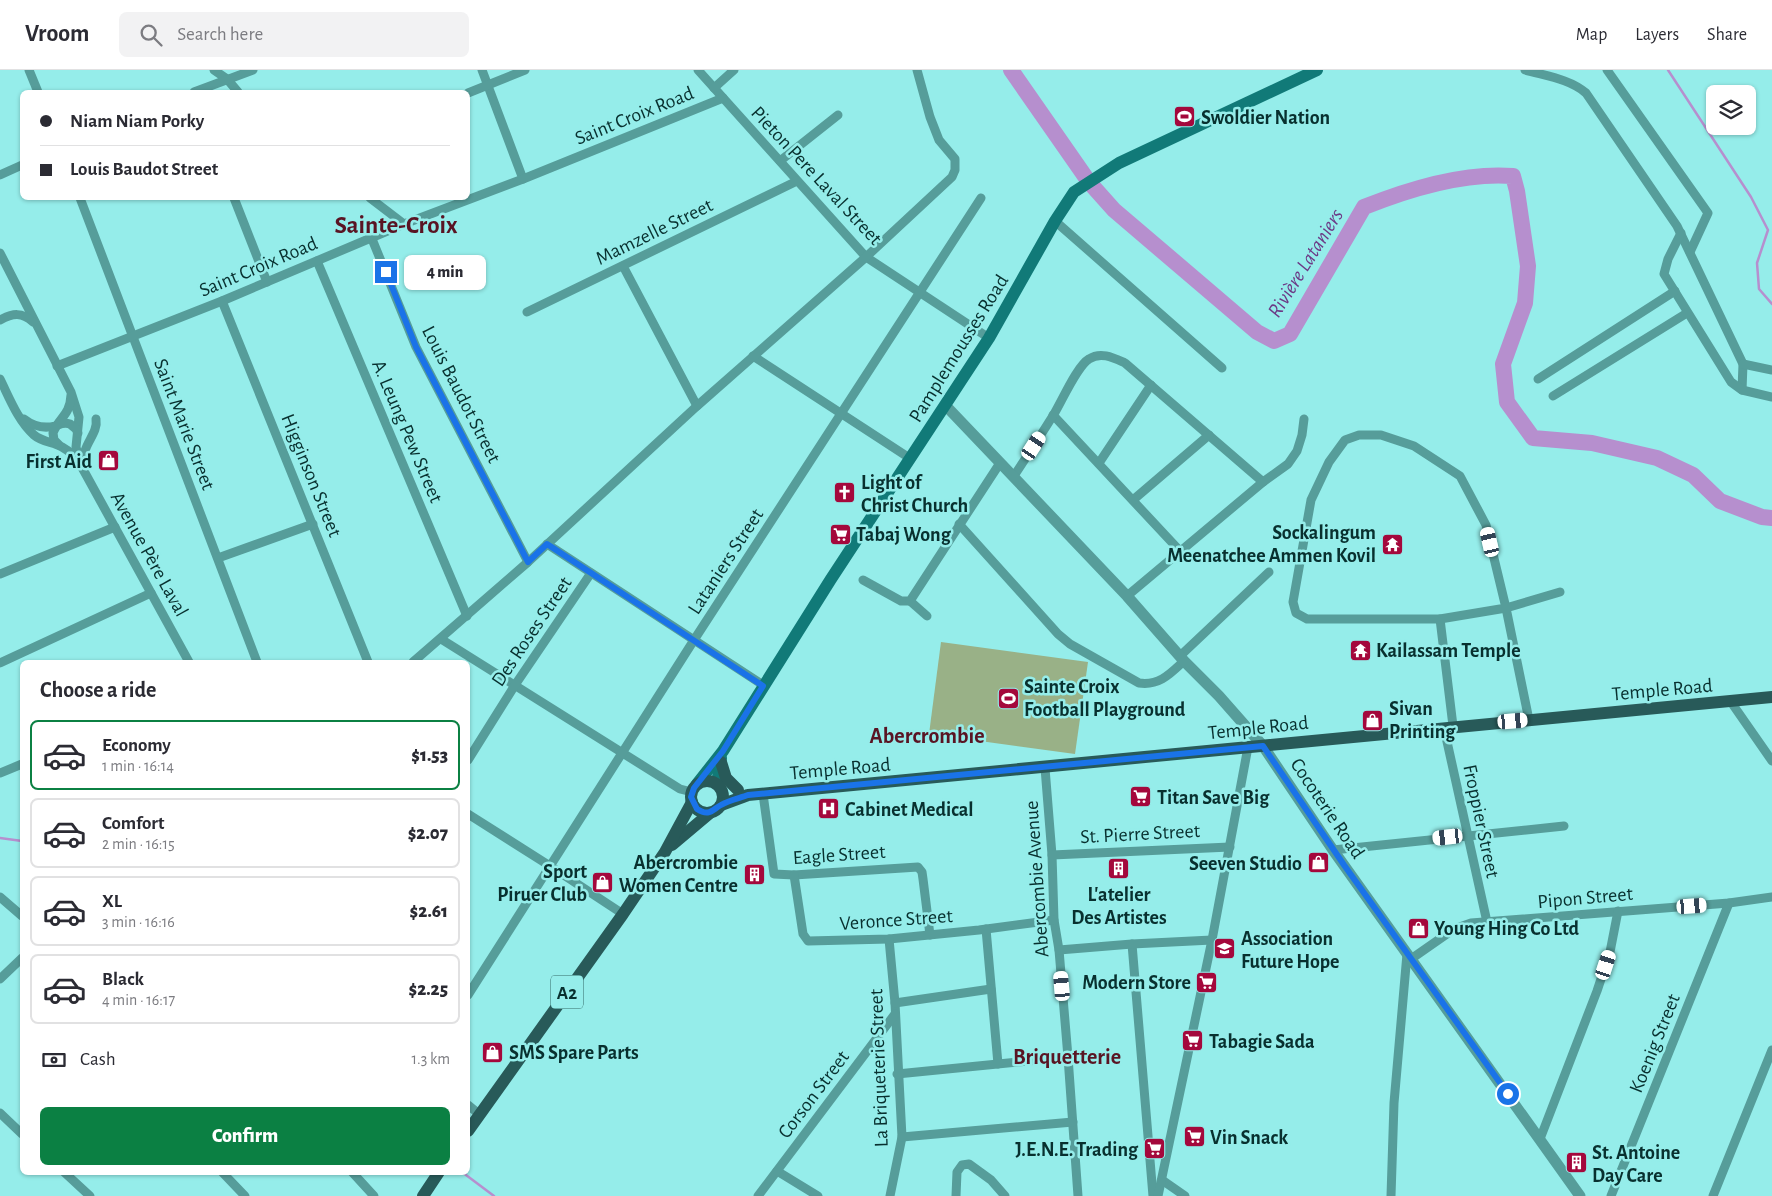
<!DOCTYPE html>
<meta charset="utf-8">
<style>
:root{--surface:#fff;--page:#f2f2f3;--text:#2b2b33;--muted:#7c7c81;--line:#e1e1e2;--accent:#0b8043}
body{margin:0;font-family:"Alegreya Sans",sans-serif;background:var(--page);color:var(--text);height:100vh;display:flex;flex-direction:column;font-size:19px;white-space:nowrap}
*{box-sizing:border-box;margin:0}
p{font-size:16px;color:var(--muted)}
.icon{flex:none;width:28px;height:28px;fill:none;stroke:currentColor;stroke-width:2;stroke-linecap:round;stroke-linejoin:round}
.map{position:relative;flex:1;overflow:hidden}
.details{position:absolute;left:20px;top:590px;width:450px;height:515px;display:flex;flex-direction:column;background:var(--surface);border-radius:8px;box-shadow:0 1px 4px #0004}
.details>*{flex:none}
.banner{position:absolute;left:20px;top:20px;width:450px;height:110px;border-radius:8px;box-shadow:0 1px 4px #0004;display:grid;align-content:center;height:110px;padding:0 20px;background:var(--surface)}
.controls{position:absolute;left:1706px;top:15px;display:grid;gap:10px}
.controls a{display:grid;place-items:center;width:50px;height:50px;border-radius:8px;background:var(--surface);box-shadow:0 1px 4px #0004;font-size:25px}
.end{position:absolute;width:22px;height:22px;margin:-11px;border:6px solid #1a73e8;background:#fff;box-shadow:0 0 0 2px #fff}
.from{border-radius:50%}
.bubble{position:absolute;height:35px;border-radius:8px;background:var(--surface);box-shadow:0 1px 4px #0004;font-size:16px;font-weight:800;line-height:35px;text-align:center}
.car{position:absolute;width:15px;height:30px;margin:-15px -8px;border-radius:6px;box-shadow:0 0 4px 1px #0007;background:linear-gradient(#fff 24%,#345 0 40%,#fff 0 76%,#345 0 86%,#fff 0)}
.banner b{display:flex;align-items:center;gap:18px;height:48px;font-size:19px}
.banner b+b{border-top:1px solid var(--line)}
.banner i{width:12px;height:12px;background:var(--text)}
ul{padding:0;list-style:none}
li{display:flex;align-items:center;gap:15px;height:70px;margin:0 10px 8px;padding:0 10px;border:2px solid var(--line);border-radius:8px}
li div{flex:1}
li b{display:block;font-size:19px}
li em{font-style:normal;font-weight:800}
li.current{border-color:var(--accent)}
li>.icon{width:45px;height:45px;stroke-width:1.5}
h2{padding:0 20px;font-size:22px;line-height:60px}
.pay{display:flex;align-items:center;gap:12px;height:55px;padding:0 20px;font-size:19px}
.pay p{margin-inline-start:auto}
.cta{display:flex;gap:10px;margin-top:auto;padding:10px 20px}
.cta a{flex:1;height:58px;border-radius:8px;background:var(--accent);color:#fff;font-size:20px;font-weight:800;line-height:58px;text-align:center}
header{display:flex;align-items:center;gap:30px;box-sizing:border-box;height:70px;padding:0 25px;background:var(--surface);border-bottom:1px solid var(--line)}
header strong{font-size:24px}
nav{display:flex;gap:28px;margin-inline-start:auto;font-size:18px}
.search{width:350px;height:45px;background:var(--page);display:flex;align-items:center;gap:12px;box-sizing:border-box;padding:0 18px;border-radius:8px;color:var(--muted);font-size:19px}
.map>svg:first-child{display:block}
</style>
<header>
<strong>Vroom</strong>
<div class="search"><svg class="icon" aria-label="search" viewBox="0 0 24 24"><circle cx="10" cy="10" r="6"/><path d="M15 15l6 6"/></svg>Search here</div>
<nav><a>Map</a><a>Layers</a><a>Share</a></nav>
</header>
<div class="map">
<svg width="1772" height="1126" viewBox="0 0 1772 1126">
<rect width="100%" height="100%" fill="#95edea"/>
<!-- green -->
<polygon fill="#99b187" points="941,572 1088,592 1075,684 929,664"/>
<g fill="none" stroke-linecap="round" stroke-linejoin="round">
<!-- stream -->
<g stroke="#b68fce" stroke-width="2.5">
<polyline points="1668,0 1751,127 1768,160 1757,193 1759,219 1772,234"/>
<polyline points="0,768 22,771"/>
<polyline points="462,1102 494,1126"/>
</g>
<!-- river -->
<path stroke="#b68fce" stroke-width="16" d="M1011 0 1089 112 1114 140 1257 262 1274 271 1290 264 1364 137C1409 119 1465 102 1513 106L1517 121 1528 196 1525 233 1503 294 1507 332 1533 368 1592 373 1657 388 1693 405 1720 431 1762 447 1772 448"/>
<!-- minor -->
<g stroke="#569d9a" stroke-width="9">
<polyline points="29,0 38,22"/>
<polyline points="214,0 227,9 238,22"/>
<polyline points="482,0 523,109"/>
<polyline points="698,0 866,187 989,268"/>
<path d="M1525 0C1546 6 1570 9 1586 23L1677 156 1743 294 1742 320"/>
<polyline points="1607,0 1708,143 1690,182"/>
<polyline points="714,18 734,0"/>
<polyline points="194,22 253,0"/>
<polyline points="468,23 525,0"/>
<polyline points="780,91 838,45"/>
<polyline points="0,105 22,95"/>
<polyline points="80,128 257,592"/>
<polyline points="234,128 267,212"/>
<polyline points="370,128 404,154"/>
<polyline points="1055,151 1222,298"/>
<polyline points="1681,163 1668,189 1664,204 1731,312 1742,320 1772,327"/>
<polyline points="372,169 416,277 528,492"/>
<polyline points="0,183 71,322 79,347 76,377 79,390"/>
<polyline points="317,191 467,546"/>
<polyline points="623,196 697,336"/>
<polyline points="222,231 368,592"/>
<polyline points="527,242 797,111"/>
<path d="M0 250C13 243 22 242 33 252"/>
<polyline points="753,286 911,389"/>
<polyline points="1743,294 1772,300"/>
<polyline points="57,296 222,231 404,154 523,109 723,28"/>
<path d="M0 309C9 327 18 351 34 365 42 372 53 372 62 377 69 381 75 386 79 392L189 592"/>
<polyline points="1538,309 1675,221"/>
<polyline points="1553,326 1687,243"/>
<polyline points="1053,345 1180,481"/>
<path d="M24 349C33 356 43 359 55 356 61 354 64 352 70 354L76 359 78 363"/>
<path d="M59 375 54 370 53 363C59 347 70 346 71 325"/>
<polyline points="1099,393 1151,315"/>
<path d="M83 399C84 393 83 387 85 381 88 370 98 361 96 349"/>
<path d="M1014 406C1027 386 1041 365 1054 344 1062 331 1077 296 1089 289 1101 281 1114 288 1125 293L1263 412"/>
<polyline points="1133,430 1209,365"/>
<path d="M959 454 1058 564 1070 574 1139 613C1159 616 1170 604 1184 591"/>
<polyline points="547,474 763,615"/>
<polyline points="218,488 313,454"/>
<polyline points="0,504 115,457"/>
<polyline points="863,510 901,531 910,531 1000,393"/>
<polyline points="1127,526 1263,412 1288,394 1297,381 1302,365 1304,349"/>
<polyline points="910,531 927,546"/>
<polyline points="1440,549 1453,656"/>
<polyline points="441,569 680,719 692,722"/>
<polyline points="1180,586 1269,502"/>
<polyline points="413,592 528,492 697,336 866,187 952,107 955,100 955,89 939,70 930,47 917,0"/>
<polyline points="0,593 151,523"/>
<polyline points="1731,632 1772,691"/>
<polyline points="1529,650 1506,538 1486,455 1460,406 1414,376 1381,365 1359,365 1345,370 1329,392 1311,430 1293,532 1296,543 1307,549 1440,549 1506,538 1560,522"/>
<polyline points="1444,658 1487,852"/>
<polyline points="468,690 515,615 591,503"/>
<polyline points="1045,698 1052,785 1054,850 1059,880 1068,987 1078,1126"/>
<polyline points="0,703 22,694"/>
<polyline points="763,724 774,804 794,805 918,797 922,802 923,809 930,865"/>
<polyline points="468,744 550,796 623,844"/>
<polyline points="1333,780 1564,756"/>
<polyline points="1052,785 1230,777"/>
<polyline points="794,805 803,864 808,871 889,869 979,860 1054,850"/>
<polyline points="0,827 22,846"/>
<polyline points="986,859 998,994"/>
<polyline points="889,869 895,933 902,1067 890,1126"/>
<polyline points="1132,874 1153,1126"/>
<polyline points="1059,880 1132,874 1212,870"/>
<polyline points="1411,889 1454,859 1471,853 1729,833 1772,827"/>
<polyline points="0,909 22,888"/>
<polyline points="468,925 694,570 981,128"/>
<polyline points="895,933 991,919"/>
<polyline points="897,1004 1068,987"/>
<polyline points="468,1035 479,1044"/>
<polyline points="0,1043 22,1064"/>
<polyline points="902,1067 1073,1052"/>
<polyline points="1540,1069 1597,921 1610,882 1618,841"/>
<polyline points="777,1101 818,1126"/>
<polyline points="64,1102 90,1126"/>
<polyline points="222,1102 245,1126"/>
<polyline points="352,1102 374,1126"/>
<polyline points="1162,1110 1185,1126"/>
<polyline points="758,1126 895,944"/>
<polyline points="956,1126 957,1102 962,1095 969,1094 991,1110 1005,1126"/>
<polyline points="1158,1126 1212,870 1248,677"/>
<polyline points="1391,1126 1394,1033 1407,884"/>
<polyline points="1611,1126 1729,833"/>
<polyline points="1713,1126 1772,980"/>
</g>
<!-- tertiary -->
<polyline stroke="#569d9a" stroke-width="11" points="946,336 1127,526 1184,591 1219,626 1263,676 1333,780 1580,1126"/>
<!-- secondary -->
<g stroke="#117a78" stroke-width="12">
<polyline points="697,714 723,681 831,509 989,268 1055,151 1074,122 1119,93 1317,0"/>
<polyline points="717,714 721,688"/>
</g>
<!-- primary -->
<g stroke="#285a59" stroke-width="12">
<polyline points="721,692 726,708 738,720"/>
<circle cx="707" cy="727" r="16"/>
<polyline points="721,735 748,725 1772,627"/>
<polyline points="672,775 710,743"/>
<polyline points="468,1061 623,844 665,782 692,732"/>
<polyline points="423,1126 439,1102"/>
</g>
</g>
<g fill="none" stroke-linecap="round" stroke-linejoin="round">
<!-- route -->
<path stroke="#1a73e8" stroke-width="6" d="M386 202 416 277 528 492 547 474 763 616 723 681 694 718 691 727 697 739C709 747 712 740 721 735 729 730 740 728 748 725L1263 676 1344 795 1508 1024"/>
</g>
<!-- icons -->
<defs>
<symbol id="stadium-square" viewBox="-11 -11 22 22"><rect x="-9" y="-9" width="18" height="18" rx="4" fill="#a4083c" stroke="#95edea"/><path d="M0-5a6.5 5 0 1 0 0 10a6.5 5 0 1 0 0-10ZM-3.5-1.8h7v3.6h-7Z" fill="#fff"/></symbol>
<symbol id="shop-square" viewBox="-11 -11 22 22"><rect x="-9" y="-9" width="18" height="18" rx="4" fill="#a4083c" stroke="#95edea"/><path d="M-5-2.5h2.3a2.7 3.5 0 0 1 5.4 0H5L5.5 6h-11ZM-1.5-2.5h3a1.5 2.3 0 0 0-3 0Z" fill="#fff"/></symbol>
<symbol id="church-square" viewBox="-11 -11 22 22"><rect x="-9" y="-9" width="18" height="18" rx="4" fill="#a4083c" stroke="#95edea"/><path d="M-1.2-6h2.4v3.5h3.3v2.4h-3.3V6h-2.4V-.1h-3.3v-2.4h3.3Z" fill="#fff"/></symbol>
<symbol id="supermarket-square" viewBox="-11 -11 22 22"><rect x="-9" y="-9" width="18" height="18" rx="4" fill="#a4083c" stroke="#95edea"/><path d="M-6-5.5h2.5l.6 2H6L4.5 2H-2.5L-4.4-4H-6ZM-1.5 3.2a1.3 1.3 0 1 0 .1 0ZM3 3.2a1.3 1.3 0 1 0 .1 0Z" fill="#fff"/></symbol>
<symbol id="temple-square" viewBox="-11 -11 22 22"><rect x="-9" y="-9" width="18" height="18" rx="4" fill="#a4083c" stroke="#95edea"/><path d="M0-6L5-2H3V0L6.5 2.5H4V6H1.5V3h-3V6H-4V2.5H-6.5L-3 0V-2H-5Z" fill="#fff"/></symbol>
<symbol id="hospital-square" viewBox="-11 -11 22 22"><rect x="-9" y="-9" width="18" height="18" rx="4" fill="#a4083c" stroke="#95edea"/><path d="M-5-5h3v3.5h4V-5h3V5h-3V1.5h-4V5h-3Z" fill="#fff"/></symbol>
<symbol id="building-square" viewBox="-11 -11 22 22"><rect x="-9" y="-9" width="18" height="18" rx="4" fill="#a4083c" stroke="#95edea"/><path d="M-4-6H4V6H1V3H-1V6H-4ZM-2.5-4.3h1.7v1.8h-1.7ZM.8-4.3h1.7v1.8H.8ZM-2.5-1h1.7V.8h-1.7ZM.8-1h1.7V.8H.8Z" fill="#fff"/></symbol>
<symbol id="school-square" viewBox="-11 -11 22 22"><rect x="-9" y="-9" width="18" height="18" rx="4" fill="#a4083c" stroke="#95edea"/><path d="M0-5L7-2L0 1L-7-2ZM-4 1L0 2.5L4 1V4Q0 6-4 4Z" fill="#fff"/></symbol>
</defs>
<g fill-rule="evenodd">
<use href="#stadium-square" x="1172" y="34" width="25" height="25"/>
<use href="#shop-square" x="96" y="378" width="25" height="25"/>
<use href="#church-square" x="832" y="410" width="25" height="25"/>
<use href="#supermarket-square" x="828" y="452" width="25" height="25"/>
<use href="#temple-square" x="1380" y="462" width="25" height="25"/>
<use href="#temple-square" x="1348" y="568" width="25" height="25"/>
<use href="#stadium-square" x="996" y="616" width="25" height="25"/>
<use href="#shop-square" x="1360" y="638" width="25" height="25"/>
<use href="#supermarket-square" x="1128" y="714" width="25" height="25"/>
<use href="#hospital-square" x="816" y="726" width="25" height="25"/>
<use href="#shop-square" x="1306" y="780" width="25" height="25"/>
<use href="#building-square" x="1106" y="786" width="25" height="25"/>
<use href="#building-square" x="742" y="792" width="25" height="25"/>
<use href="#shop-square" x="590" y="800" width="25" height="25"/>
<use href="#shop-square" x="1406" y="846" width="25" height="25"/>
<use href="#school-square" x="1212" y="866" width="25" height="25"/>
<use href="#supermarket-square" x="1194" y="900" width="25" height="25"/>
<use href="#supermarket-square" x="1180" y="958" width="25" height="25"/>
<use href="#shop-square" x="480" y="970" width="25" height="25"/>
<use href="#supermarket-square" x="1182" y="1054" width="25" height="25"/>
<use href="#supermarket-square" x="1142" y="1066" width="25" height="25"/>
<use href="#building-square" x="1564" y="1080" width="25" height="25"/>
</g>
<g text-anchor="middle" stroke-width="5" stroke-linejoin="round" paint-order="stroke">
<!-- shield labels -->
<rect fill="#95edea" stroke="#326967" stroke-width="1" x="551" y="905.5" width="32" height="33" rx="4"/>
<g font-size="19" font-weight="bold" fill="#08302f">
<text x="567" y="929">A2</text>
</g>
<!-- street labels -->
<g font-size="20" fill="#08302f" stroke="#95edea">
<text transform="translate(634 45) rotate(-22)" y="7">Saint Croix Road</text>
<text transform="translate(817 105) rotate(47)" y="7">Pieton Pere Laval Street</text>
<text transform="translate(654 161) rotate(-26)" y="7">Mamzelle Street</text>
<text transform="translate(258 196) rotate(-23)" y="7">Saint Croix Road</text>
<text transform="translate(958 278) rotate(-58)" y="7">Pamplemousses Road</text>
<text transform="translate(462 324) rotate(63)" y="7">Louis Baudot Street</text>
<text transform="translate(185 354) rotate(69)" y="7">Saint Marie Street</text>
<text transform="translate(408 361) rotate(67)" y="7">A. Leung Pew Street</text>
<text transform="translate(312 405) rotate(68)" y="7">Higginson Street</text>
<text transform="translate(150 484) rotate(61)" y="7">Avenue Père Laval</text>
<text transform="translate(725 491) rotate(-57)" y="7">Lataniers Street</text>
<text transform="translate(531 561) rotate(-56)" y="7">Des Roses Street</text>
<text transform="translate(1662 619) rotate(-5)" y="7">Temple Road</text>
<text transform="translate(1258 657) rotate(-6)" y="7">Temple Road</text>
<text transform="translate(840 698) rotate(-5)" y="7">Temple Road</text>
<text transform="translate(1328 738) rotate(56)" y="7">Cocoterie Road</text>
<text transform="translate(1482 751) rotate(78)" y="7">Froppier Street</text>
<text transform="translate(1140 763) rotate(-3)" y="7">St. Pierre Street</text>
<text transform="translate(839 784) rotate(-4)" y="7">Eagle Street</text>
<text transform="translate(1036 809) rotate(-94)" y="7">Abercombie Avenue</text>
<text transform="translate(1585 827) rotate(-5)" y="7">Pipon Street</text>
<text transform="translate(896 849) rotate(-4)" y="7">Veronce Street</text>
<text transform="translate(1654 973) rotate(-68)" y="7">Koenig Street</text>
<text transform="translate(878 998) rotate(-92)" y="7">La Briqueterie Street</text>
<text transform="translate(813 1024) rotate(-53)" y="7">Corson Street</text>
</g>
<!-- poi labels -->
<g font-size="20" font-weight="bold" fill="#08302f" stroke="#95edea" text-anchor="start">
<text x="1201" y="54">Swoldier Nation</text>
<text x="92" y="398" text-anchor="end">First Aid</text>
<text x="861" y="419">Light of<tspan x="861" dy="23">Christ Church</tspan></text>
<text x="1376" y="469" text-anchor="end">Sockalingum<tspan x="1376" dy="23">Meenatchee Ammen Kovil</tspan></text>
<text x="856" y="471">Tabaj Wong</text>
<text x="1376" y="587">Kailassam Temple</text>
<text x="1024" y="623">Sainte Croix<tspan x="1024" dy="23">Football Playground</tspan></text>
<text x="1389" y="645">Sivan<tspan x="1389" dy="23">Printing</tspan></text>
<text x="1157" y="734">Titan Save Big</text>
<text x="845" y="746">Cabinet Medical</text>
<text x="738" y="799" text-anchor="end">Abercrombie<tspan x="738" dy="23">Women Centre</tspan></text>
<text x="1302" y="800" text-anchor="end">Seeven Studio</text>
<text x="587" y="808" text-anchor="end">Sport<tspan x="587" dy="23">Piruer Club</tspan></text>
<text x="1119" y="831" text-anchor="middle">L'atelier<tspan x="1119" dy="23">Des Artistes</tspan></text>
<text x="1434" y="865">Young Hing Co Ltd</text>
<text x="1241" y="875">Association<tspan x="1241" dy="23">Future Hope</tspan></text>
<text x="1191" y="919" text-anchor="end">Modern Store</text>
<text x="1209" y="978">Tabagie Sada</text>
<text x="509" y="989">SMS Spare Parts</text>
<text x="1210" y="1074">Vin Snack</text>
<text x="1138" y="1086" text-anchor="end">J.E.N.E. Trading</text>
<text x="1592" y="1089">St. Antoine<tspan x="1592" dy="23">Day Care</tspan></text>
</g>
<!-- water labels -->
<g font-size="21" font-style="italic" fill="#6c3a86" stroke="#95edea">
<text transform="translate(1305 193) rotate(-58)" y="7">Rivière Lataniers</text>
</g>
<!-- quarter labels -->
<g font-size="22" font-weight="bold" fill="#591423" stroke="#95edea">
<text x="927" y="673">Abercrombie</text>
<text x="1067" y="994">Briquetterie</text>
</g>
<!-- district labels -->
<g font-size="25" font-weight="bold" fill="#591423" stroke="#95edea">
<text x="396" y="163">Sainte-Croix</text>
</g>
</g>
</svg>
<div class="controls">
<a><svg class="icon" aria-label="layers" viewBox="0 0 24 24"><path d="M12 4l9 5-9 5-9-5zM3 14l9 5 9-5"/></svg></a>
</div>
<i class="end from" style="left:1508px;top:1024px"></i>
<i class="end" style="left:386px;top:202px"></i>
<div class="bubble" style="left:404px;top:185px;width:82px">4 min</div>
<i class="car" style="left:1034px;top:376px;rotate:33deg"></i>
<i class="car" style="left:1490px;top:472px;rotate:347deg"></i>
<i class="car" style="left:1513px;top:651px;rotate:85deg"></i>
<i class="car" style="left:1448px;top:767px;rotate:264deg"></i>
<i class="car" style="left:1692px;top:836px;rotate:86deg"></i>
<i class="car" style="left:1606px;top:895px;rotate:18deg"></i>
<i class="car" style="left:1062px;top:916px;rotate:355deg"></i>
<div class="banner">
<b><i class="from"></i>Niam Niam Porky</b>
<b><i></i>Louis Baudot Street</b>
</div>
<section class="details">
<h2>Choose a ride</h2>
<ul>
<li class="current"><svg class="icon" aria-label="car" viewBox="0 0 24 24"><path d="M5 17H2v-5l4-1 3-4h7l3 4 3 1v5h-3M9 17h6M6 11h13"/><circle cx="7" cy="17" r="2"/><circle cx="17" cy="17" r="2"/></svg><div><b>Economy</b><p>1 min · 16:14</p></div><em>$1.53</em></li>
<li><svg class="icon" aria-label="car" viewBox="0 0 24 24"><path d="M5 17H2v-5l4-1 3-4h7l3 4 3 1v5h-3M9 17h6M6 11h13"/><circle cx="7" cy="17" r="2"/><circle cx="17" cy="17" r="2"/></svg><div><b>Comfort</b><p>2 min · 16:15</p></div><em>$2.07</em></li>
<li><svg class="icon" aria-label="car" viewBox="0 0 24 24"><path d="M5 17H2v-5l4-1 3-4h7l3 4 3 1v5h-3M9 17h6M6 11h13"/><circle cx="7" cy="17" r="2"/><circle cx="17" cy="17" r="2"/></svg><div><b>XL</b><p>3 min · 16:16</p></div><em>$2.61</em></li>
<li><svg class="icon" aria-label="car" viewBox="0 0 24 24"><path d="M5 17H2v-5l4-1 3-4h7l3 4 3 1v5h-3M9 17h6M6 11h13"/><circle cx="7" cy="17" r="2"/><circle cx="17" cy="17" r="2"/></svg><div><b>Black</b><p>4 min · 16:17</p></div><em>$2.25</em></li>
</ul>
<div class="pay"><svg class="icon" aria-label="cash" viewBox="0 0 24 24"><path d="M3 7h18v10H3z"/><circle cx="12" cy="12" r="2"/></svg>Cash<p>1.3 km</p></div>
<div class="cta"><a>Confirm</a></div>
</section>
</div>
